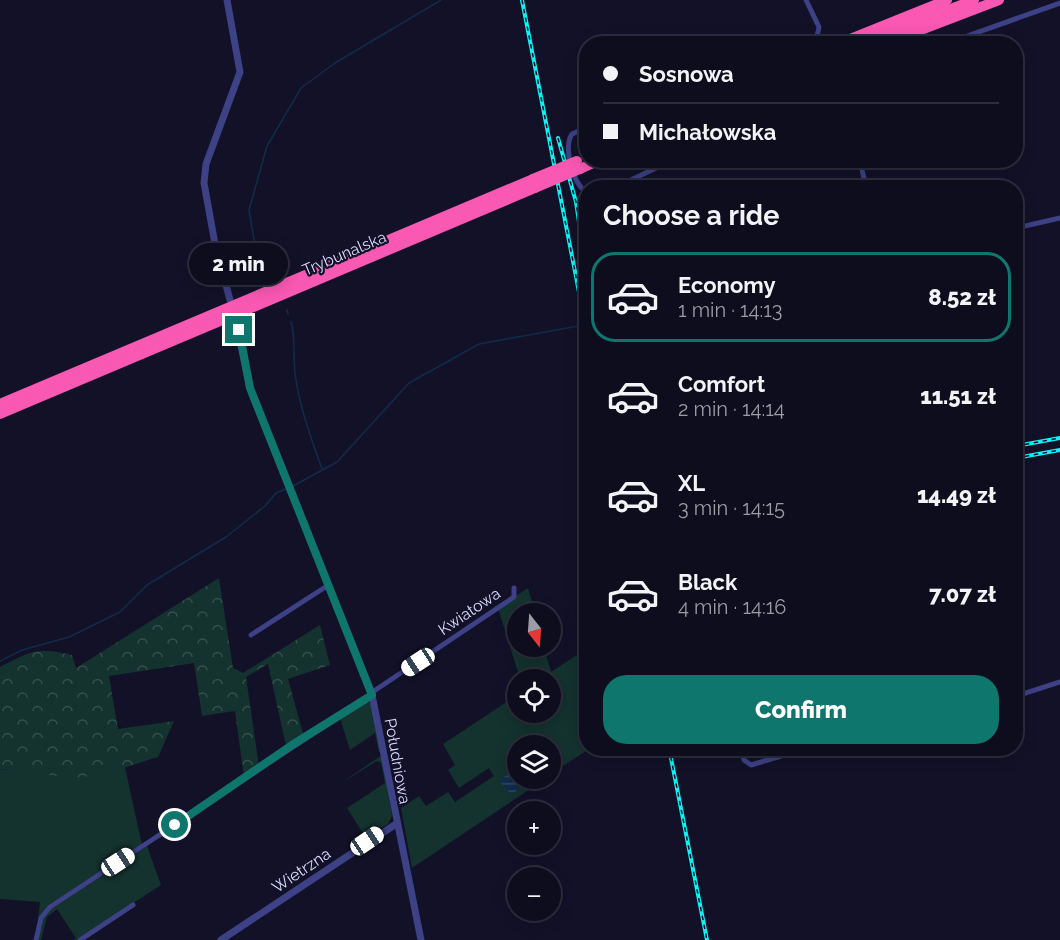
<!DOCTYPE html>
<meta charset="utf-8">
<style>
:root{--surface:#0e0d1e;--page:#1c1b2b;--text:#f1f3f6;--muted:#9b9ca4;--line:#2e2d3c;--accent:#0f766e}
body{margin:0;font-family:Raleway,sans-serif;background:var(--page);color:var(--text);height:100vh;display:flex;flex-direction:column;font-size:22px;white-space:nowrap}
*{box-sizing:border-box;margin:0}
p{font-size:20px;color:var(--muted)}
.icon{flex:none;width:33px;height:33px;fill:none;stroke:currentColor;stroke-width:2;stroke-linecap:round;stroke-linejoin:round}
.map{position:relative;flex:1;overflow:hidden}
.panel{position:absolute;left:579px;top:180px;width:444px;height:576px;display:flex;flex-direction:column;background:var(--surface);border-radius:24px;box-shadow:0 3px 15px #0003,0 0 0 2px var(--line)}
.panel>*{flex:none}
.banner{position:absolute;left:579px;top:36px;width:444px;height:132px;border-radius:24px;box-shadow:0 3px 15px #0003,0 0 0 2px var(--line);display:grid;align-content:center;height:132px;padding:0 24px;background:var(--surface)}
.needle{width:39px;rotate:163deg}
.tools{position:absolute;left:507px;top:603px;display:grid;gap:12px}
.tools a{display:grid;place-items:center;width:54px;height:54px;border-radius:50%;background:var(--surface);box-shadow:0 3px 15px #0003,0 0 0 2px var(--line);font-size:30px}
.end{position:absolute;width:27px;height:27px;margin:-14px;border:8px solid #0f766e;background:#fff;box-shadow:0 0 0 3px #fff}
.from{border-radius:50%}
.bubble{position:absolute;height:42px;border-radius:21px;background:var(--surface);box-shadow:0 3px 15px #0003,0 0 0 2px var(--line);font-size:20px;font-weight:800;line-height:42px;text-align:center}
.car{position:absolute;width:18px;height:36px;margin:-18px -9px;border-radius:8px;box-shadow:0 0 4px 2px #0007;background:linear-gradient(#fff 24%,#345 0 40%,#fff 0 76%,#345 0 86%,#fff 0)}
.banner b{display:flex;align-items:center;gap:21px;height:57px;font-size:22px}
.banner b+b{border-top:2px solid var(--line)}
.banner i{width:15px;height:15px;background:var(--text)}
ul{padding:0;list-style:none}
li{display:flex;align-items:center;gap:18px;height:90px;margin:0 12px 9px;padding:0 12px;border:3px solid transparent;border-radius:24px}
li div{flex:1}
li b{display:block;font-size:22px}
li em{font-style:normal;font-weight:800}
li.active{border-color:var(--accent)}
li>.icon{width:54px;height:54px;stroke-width:1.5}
h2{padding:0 24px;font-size:27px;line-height:72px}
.action{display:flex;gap:12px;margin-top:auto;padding:12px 24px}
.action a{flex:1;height:69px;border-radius:24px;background:var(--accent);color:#fff;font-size:24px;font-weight:800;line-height:69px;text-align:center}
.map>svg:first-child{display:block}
</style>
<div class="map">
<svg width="1060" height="940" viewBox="0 0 1060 940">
<defs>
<pattern id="forest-crowns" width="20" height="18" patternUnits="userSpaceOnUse" patternTransform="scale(1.5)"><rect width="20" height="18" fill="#14322e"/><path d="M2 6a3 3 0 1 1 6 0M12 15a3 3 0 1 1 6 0" fill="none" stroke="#364f4d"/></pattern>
<pattern id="water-rules" width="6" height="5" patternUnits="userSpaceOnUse" patternTransform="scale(1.5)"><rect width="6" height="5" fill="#102c4c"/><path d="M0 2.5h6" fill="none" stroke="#324a67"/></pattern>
</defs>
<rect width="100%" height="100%" fill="#131128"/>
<!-- grass -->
<g fill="#14322e">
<polygon points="528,588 535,613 518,614 518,646 544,647 551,672 586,649 586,748 589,749 551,774 550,746 518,746 518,778 545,779 412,868 401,808 419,796 426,806 448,792 455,802 494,776 489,768 459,788 448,770 455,765 443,744 517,695 518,712 550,712 550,680 520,679 498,608"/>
<polygon points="366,701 372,704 381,752 379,752 375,733 350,750 340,718"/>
<polygon points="382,755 392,816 388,824 366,838 347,808 385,783 381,763 377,761 341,783"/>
<polygon points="125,767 142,845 49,905 38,920 40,902 0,899 0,769 35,771 67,777"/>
<polygon points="147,846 161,885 77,940 73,940 76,938 57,909 47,917 41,940 38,940 41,922 48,911"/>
</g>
<!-- forest -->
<path fill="url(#forest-crowns)" d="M219 578 233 668 243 673 320 625 330 665 288 679 304 737 290 747 286 746 268 664 246 677 259 767 244 777 235 711 202 716 194 663 109 676 118 729 174 721 158 757C130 765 96 780 66 777 44 775 22 770 0 769V667C31 651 37 647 72 655L76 668Z"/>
<!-- water -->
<polygon fill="url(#water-rules)" points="517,767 518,778 531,779 530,782 524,784 512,795 499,781"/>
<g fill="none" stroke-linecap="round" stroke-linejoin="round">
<!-- stream -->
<g stroke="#102c4c" stroke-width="1.5">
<polyline points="267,266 255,245 249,210 267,146 301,88 335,63 441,0"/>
<polyline points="271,274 272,276"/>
<polyline points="287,310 288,314"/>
<path d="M291 322C296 339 293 356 295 373 299 406 311 438 322 469"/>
<polyline points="293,486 337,462 409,383 479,344 578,326"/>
<polyline points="0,661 22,650 69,637 120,612 147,585 226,537 265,506 276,493 286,489"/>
</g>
<!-- minor -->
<g stroke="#3d4185" stroke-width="5">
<polyline points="806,0 819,27 817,37 810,44"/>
<polyline points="945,44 1060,3"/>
<path d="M586 128 572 134C563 148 573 183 586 192"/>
<polyline points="860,160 866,188"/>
<polyline points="614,188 673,160"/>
<polyline points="1016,228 1060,218"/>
<polyline points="251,635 327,586"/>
<polyline points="371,693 514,597 514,588"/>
<polyline points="1016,696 1060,682"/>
<polyline points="741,748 744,760 751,765 808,748"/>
<polyline points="36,940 41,918 50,907 372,695"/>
<polyline points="80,940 133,905"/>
</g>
<!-- tertiary -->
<g stroke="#3d4185" stroke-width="7">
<polyline points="227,0 240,72 206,164 204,183 215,244 230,300"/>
<polyline points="236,322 250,388 372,695 421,940"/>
<polyline points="221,940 396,824"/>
</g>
<!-- motorway -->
<g stroke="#f958b3" stroke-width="10">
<polyline points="838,44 947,0"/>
<polyline points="860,44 974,0"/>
<polyline points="884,44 999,0"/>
<polyline points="580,169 600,160"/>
<polyline points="0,404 533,179"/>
<polyline points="0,414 535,188"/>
</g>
<defs>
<g id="rail">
<polyline points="522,0 586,328"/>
<polyline points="558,138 576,202 586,269"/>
<polyline points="1016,446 1060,438"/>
<polyline points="1016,458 1060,450"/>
<polyline points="669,748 707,940"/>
</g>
</defs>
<!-- rail casing -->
<use href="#rail" stroke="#0cf4f7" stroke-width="4"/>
<!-- rail -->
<use href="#rail" stroke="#131128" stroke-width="1.5" stroke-dasharray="4.5" stroke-linecap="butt"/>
<!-- motorway-bridge -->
<g stroke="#f958b3" stroke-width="10">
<polyline points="533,179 577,161"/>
<polyline points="535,188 580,169"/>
</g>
</g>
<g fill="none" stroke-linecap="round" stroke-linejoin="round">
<!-- route -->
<polyline stroke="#0f766e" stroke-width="8" points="175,825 292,745 372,695 250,388 239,330"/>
</g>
<g text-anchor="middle" stroke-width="4.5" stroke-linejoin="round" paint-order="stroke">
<!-- street labels -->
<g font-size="16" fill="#dad9fe" stroke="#131128">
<text transform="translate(344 253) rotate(-23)" y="6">Trybunalska</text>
<text transform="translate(469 611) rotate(-34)" y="6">Kwiatowa</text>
<text transform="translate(398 761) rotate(80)" y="6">Południowa</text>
<text transform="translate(301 870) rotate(-34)" y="6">Wietrzna</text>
</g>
</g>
</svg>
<div class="tools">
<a><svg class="needle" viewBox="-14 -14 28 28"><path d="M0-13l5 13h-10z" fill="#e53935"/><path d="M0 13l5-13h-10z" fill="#9b9ca4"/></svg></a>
<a><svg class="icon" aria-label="locate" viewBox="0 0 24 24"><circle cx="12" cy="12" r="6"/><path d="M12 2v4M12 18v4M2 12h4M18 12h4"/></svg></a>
<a><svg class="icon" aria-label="layers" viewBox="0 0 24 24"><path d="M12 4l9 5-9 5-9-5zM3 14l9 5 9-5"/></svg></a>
<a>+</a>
<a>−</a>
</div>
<i class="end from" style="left:175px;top:825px"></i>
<i class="end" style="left:239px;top:330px"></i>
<div class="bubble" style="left:189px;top:243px;width:99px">2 min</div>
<i class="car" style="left:418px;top:662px;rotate:237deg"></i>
<i class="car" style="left:367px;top:841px;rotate:56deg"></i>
<i class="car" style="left:118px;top:862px;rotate:57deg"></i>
<div class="banner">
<b><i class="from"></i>Sosnowa</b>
<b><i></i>Michałowska</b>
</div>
<section class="panel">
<h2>Choose a ride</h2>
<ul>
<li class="active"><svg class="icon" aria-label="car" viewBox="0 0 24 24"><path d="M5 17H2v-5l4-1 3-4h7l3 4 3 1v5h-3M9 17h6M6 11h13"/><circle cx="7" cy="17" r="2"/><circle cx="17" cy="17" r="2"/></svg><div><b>Economy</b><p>1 min · 14:13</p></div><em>8.52 zł</em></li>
<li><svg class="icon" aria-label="car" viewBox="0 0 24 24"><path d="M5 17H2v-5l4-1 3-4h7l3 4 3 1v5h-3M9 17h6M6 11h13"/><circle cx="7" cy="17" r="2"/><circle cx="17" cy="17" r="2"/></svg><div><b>Comfort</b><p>2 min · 14:14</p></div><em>11.51 zł</em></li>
<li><svg class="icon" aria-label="car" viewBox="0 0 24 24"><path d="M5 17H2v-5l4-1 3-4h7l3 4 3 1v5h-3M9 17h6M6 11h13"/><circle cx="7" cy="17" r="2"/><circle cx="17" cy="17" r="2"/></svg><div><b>XL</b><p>3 min · 14:15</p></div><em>14.49 zł</em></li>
<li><svg class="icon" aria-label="car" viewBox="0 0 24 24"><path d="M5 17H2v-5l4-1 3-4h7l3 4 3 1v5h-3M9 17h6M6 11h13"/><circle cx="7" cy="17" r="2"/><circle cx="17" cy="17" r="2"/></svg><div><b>Black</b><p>4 min · 14:16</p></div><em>7.07 zł</em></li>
</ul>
<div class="action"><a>Confirm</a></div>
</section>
</div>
